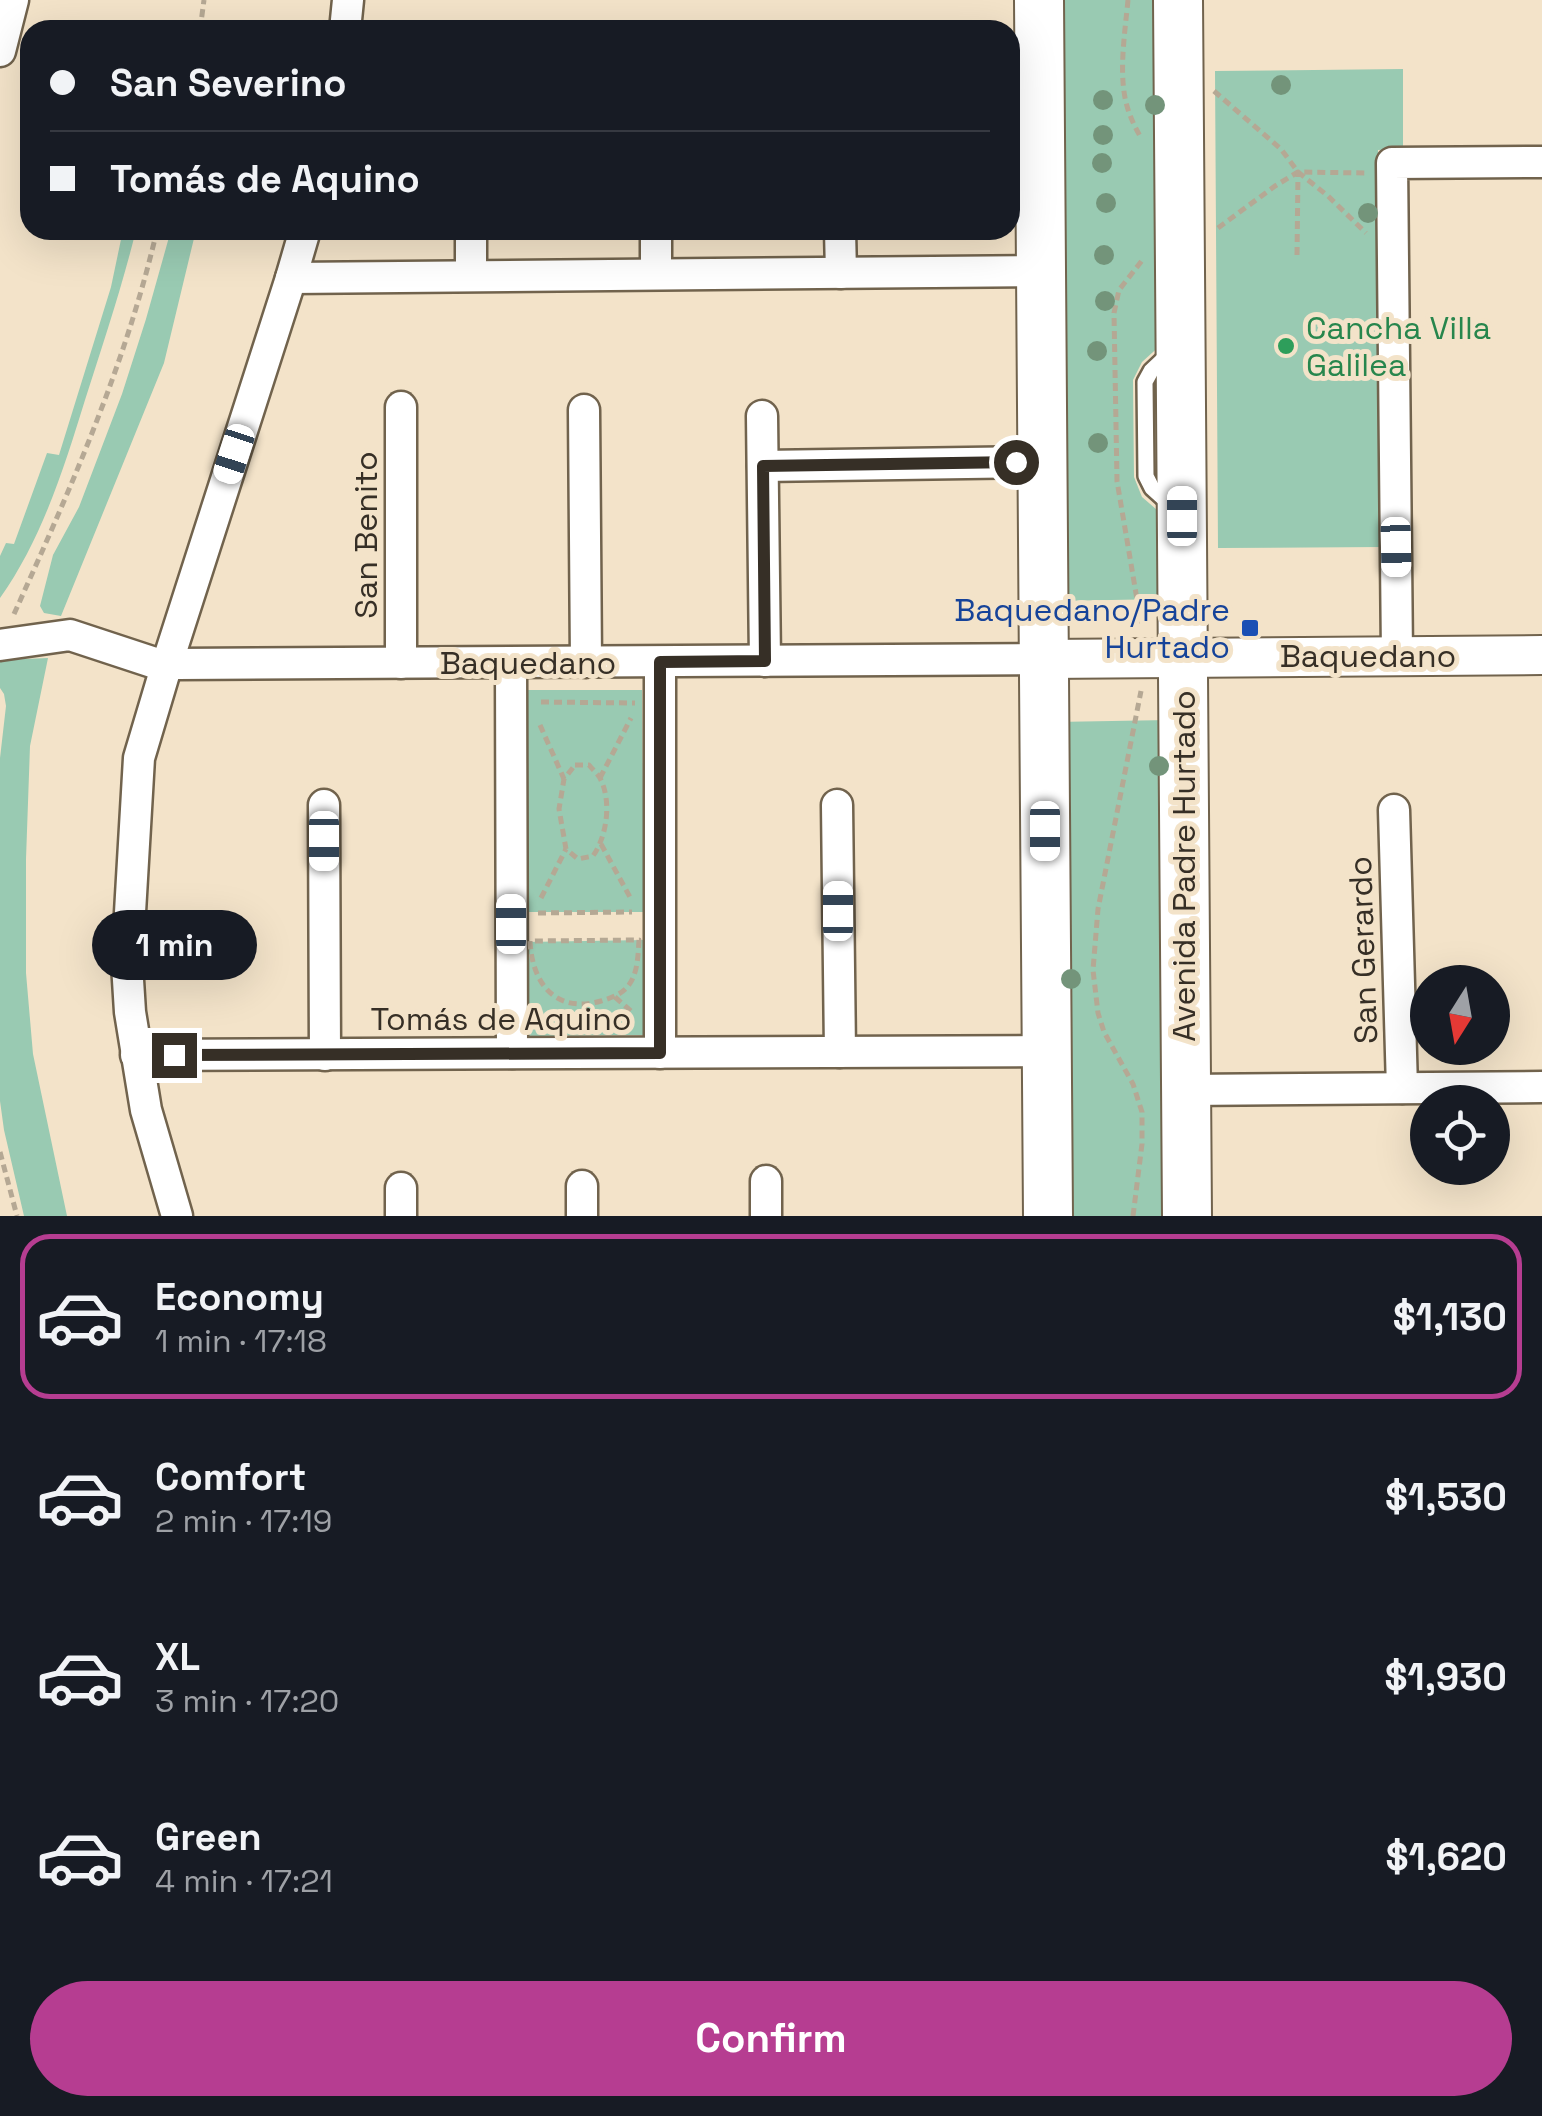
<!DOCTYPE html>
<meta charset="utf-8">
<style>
:root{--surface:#171b24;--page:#242831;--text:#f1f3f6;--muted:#9ea1a6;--line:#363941;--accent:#b63d91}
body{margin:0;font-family:"Space Grotesk",sans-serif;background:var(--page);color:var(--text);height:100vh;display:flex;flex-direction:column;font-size:38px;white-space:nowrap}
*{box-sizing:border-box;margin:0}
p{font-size:32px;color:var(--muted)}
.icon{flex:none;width:55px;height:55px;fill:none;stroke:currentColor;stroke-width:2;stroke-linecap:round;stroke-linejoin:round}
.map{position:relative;height:1216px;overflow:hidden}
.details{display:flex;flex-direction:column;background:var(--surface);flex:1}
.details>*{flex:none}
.banner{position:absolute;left:20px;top:20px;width:1000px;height:220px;border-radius:30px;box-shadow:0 10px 40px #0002;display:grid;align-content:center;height:220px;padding:0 30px;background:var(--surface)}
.needle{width:65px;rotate:191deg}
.buttons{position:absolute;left:1410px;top:965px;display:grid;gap:20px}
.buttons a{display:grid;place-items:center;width:100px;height:100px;border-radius:50%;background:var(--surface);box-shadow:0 10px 40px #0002;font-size:50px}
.end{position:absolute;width:45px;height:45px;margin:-22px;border:12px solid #362f26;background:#fff;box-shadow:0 0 0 5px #fff}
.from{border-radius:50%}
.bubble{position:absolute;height:70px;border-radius:35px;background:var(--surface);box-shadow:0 10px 40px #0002;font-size:32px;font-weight:800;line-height:70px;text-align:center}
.car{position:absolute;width:30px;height:60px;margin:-30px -15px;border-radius:12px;box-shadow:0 0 8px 2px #0007;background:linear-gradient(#fff 24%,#345 0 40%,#fff 0 76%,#345 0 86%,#fff 0)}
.banner b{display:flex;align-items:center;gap:35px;height:95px;font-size:38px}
.banner b+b{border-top:2px solid var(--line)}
.banner i{width:25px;height:25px;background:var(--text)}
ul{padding:18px 0 0;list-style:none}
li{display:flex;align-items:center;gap:30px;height:165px;margin:0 20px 15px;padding:0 10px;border:5px solid transparent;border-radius:30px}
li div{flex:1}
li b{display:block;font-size:38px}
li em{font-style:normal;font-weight:800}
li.selected{border-color:var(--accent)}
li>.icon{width:90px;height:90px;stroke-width:1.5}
.button{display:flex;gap:20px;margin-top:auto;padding:20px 30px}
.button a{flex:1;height:115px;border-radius:60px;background:var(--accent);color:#fff;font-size:40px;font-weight:800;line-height:115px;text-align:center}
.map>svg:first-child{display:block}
</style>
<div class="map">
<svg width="1542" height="1216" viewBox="0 0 1542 1216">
<rect width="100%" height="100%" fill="#f3e3c9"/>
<!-- green -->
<g fill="#99cab2">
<polygon points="1050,0 1161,0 1163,343 1142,362 1133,380 1134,477 1142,497 1164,516 1167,599 1054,601"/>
<polygon points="1403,69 1403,149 1378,150 1382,547 1218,548 1215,71"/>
<path d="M123 230H136C122 287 103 344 85 400 64 468 42 539 0 598V556L6 543 14 544 47 453 59 455 111 287Z"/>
<polygon points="171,230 196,230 164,363 61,616 44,613 40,606 53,555 79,507 122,394 146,319"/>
<polygon points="48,658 30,746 26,859 26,973 33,1054 67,1216 24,1216 4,1130 0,1101 0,758 6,706 4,694 0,688 0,660"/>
<polygon points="526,690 642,690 644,912 527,912"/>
<polygon points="1169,720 1174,1216 1060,1216 1055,722"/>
<polygon points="645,940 646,1035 528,1036 526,942"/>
</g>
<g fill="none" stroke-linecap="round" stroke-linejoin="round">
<defs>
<polyline id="service" points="1169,354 1151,371 1145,382 1146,476 1152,488 1172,506"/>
<g id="minor">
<polyline points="345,30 348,0"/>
<polyline points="0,51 13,0"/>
<polyline points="471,230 471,275"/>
<polyline points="656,230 656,274"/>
<polyline points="840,230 841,273"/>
<polyline points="291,278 1041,271"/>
<polyline points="584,410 586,662"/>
<polyline points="762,416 765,661"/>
<polyline points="763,466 1042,462"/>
<polyline points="0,645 70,635 158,664 177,664 1044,659"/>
<polyline points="1397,656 1392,163 1542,162"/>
<polyline points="660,662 660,1053"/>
<polyline points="401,663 401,407"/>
<polyline points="511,663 512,1053"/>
<polyline points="324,805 325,1055"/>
<polyline points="837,805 840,1052"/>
<polyline points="1394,810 1402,1088"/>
<polyline points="136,1055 1047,1051"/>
<polyline points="1186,1090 1542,1087"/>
<polyline points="766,1181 766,1216"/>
<polyline points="582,1186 582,1216"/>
<polyline points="401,1188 401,1216"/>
<polyline points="177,1216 146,1110 130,1012 127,964 139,758 167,664 291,278 305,230"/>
</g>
<polyline id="tertiary" points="1044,659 1542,655"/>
<g id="primary">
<polyline points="1039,0 1048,1216"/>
<polyline points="1178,0 1187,1216"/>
</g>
</defs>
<!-- service casing -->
<use href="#service" stroke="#71634d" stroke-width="20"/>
<!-- minor casing -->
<use href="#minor" stroke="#71634d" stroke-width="35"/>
<!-- tertiary casing -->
<use href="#tertiary" stroke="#71634d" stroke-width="42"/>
<!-- primary casing -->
<use href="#primary" stroke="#71634d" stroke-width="52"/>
<!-- path -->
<g stroke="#b5a894" stroke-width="5" stroke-dasharray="8 5" stroke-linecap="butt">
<path d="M1128 0C1125 32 1118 75 1127 106 1130 117 1135 127 1140 136"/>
<polyline points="200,30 204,0"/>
<polyline points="1214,91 1281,149 1298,172 1328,196 1366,233"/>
<polyline points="1218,228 1275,186 1298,172 1365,173"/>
<polyline points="1297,255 1298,172"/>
<path d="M14 614C70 490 126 364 157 230"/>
<polyline points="1141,623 1117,481 1114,313 1119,290 1144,258"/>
<polyline points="541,702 635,703"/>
<polyline points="540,725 564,779"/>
<path d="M575 765H589C593 770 597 773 600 778 612 801 607 836 593 856L578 859 566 849 559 809 564 779Z"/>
<polyline points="600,778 631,718"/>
<polyline points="601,844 631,899"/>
<polyline points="541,898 566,849"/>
<polyline points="538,913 632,912"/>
<path d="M639 940C638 955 638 974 628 986 622 994 611 998 601 1001 555 1014 532 983 530 941Z"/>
<polyline points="615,997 631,1011"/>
<polyline points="584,1026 585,1004"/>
<polyline points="0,1152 17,1216"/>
<polyline points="1133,1216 1142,1144 1142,1112 1133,1084 1104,1032 1098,1013 1093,970 1098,909 1141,691"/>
</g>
<!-- service -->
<use href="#service" stroke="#fff" stroke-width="15"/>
<!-- minor -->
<use href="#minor" stroke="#fff" stroke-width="30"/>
<!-- tertiary -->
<use href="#tertiary" stroke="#fff" stroke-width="38"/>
<!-- primary -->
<use href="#primary" stroke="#fff" stroke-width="48"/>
</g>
<!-- trees -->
<g fill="#73947a">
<circle cx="1281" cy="85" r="10"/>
<circle cx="1103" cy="100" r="10"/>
<circle cx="1155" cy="105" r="10"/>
<circle cx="1103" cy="135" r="10"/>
<circle cx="1102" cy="163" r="10"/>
<circle cx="1106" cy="203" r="10"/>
<circle cx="1368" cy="213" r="10"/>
<circle cx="1104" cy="255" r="10"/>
<circle cx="1105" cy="301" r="10"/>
<circle cx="1097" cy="351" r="10"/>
<circle cx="1098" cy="443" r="10"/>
<circle cx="1159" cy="766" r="10"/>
<circle cx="1071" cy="979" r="10"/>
</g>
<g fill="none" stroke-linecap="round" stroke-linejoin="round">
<!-- route -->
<polyline stroke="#362f26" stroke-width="12" points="174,1055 660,1053 660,662 765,661 763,466 1016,462"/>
</g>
<!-- markers -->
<circle fill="#2e9e5b" stroke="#f3e3c9" stroke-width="4" cx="1286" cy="346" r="10"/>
<rect fill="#1a4fb4" stroke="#f3e3c9" stroke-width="4" x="1240" y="618" width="20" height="20" rx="5"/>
<g text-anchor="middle" stroke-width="10" stroke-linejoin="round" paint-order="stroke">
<!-- leisure labels -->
<g font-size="32" fill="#27864d" stroke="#f3e3c9" text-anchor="start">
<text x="1306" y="339">Cancha Villa<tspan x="1306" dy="37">Galilea</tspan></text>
</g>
<!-- street labels -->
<g font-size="32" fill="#362f26" stroke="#f3e3c9">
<text transform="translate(366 535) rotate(-90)" y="11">San Benito</text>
<text x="1368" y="667">Baquedano</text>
<text x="528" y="674">Baquedano</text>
<text transform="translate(1184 866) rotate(-90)" y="11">Avenida Padre Hurtado</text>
<text transform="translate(1363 950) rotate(-92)" y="11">San Gerardo</text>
<text x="501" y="1030">Tomás de Aquino</text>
</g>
<!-- transit labels -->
<g font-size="32" fill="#164399" stroke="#f3e3c9" text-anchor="end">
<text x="1230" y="621">Baquedano/Padre<tspan x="1230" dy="37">Hurtado</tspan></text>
</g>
</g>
</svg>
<div class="buttons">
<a><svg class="needle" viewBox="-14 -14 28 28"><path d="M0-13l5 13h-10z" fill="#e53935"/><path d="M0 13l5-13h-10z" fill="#9ea1a6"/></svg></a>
<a><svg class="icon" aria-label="locate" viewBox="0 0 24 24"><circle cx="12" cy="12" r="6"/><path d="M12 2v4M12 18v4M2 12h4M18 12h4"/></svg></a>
</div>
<i class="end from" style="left:1016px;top:462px"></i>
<i class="end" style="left:174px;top:1055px"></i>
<div class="bubble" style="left:92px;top:910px;width:165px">1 min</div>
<i class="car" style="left:234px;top:454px;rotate:198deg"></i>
<i class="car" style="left:1182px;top:516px;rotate:0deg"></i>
<i class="car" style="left:1396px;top:547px;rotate:179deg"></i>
<i class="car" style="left:1045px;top:831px;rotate:180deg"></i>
<i class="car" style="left:324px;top:841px;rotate:180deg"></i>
<i class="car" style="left:838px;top:911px;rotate:0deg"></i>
<i class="car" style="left:511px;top:924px;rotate:0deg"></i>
<div class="banner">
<b><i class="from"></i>San Severino</b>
<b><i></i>Tomás de Aquino</b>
</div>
</div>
<section class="details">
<ul>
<li class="selected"><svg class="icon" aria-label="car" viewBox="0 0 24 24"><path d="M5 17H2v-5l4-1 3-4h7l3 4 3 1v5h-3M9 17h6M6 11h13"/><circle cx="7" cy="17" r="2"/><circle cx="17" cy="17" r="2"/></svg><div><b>Economy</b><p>1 min · 17:18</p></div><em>$1,130</em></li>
<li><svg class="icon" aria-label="car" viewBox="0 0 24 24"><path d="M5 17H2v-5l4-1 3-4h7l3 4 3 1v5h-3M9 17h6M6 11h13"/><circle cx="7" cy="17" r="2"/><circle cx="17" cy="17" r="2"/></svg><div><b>Comfort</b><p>2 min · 17:19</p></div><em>$1,530</em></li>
<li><svg class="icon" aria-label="car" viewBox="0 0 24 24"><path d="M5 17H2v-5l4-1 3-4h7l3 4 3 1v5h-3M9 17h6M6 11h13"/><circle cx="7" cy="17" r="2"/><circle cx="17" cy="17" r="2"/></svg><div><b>XL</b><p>3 min · 17:20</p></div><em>$1,930</em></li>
<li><svg class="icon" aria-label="car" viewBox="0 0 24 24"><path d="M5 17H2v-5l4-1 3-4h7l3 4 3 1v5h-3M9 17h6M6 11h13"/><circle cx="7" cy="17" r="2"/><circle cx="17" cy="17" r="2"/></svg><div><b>Green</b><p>4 min · 17:21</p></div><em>$1,620</em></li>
</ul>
<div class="button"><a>Confirm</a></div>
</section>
